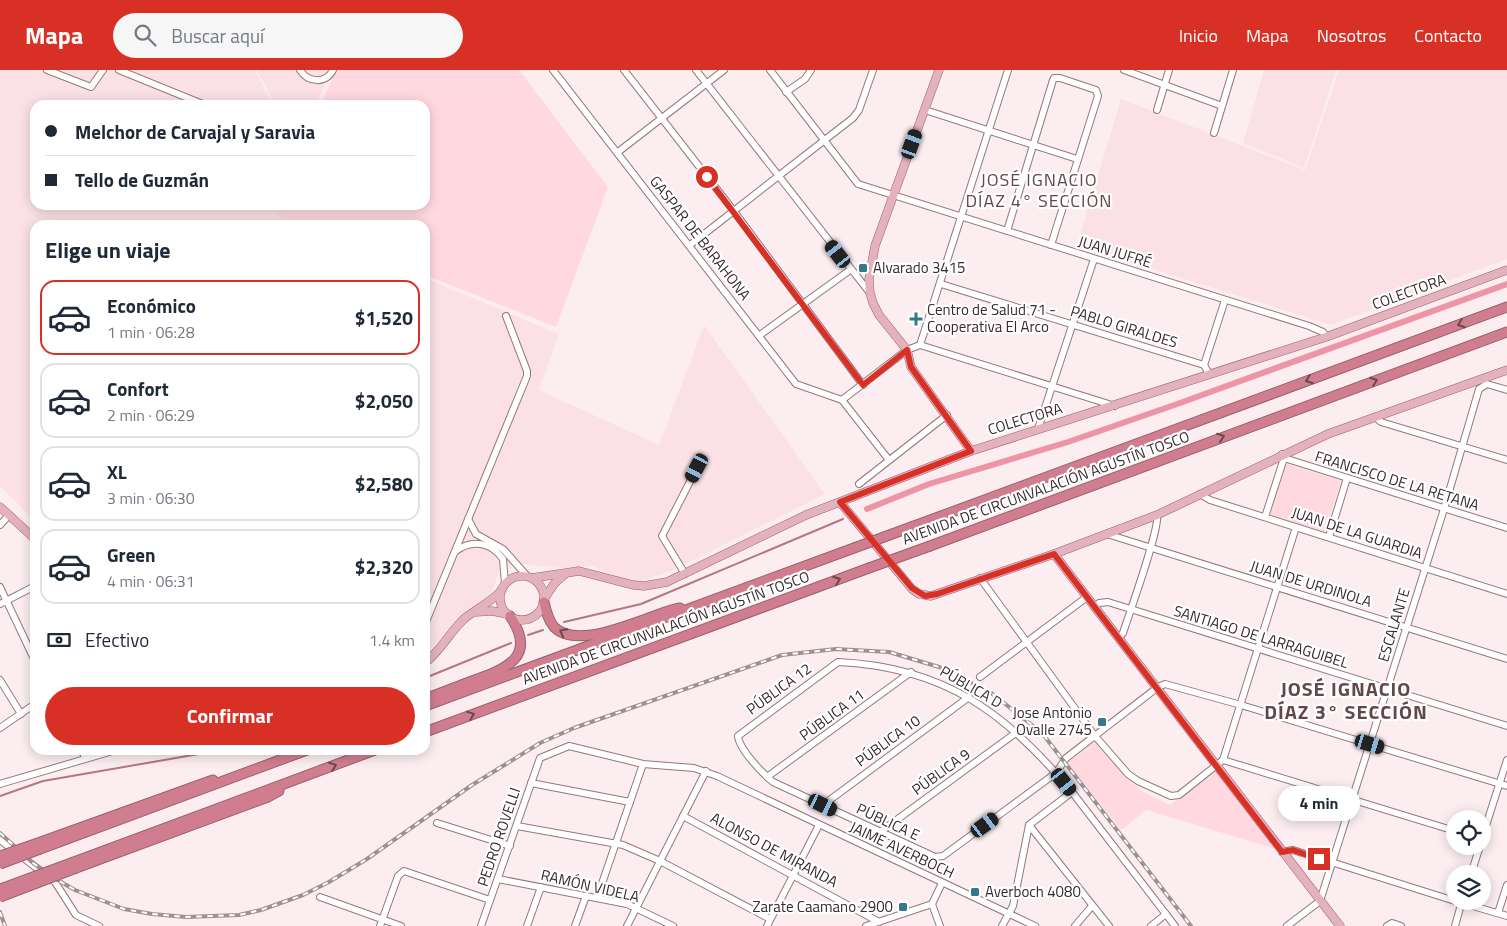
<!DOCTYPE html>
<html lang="es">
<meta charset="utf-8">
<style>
:root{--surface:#fff;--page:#f6f6f7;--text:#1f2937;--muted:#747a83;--line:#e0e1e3;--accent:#d93025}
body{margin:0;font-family:"Titillium Web",sans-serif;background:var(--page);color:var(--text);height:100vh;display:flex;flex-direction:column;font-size:19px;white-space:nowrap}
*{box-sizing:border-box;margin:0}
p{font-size:16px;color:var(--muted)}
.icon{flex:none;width:28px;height:28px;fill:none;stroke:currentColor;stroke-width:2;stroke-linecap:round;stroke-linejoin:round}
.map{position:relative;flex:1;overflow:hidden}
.side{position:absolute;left:30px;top:150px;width:400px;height:535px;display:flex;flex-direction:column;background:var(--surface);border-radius:15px;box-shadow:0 2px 12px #0003}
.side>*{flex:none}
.banner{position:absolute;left:30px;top:30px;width:400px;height:110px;border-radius:15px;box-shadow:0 2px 12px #0003;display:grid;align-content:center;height:110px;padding:0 15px;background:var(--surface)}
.buttons{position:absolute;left:1446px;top:740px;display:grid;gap:10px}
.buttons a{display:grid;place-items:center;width:45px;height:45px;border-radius:50%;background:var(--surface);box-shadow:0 2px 12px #0003;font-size:25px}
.end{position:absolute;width:22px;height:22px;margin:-11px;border:6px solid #d93025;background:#fff;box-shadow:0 0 0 2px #fff}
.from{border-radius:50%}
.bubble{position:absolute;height:35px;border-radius:18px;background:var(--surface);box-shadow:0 2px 12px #0003;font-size:16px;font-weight:700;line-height:35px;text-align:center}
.car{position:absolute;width:15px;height:30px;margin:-15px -8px;border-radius:6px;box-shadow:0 0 4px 1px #0007;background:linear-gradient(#222 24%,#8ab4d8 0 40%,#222 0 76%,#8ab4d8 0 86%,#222 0)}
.banner b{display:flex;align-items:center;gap:18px;height:48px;font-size:19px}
.banner b+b{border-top:1px solid var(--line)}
.banner i{width:12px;height:12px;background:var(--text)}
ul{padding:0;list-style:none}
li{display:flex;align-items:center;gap:15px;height:75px;margin:0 10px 8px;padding:0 5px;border:2px solid var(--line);border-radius:15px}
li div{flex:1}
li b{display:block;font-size:19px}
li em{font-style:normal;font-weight:700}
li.active{border-color:var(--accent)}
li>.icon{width:45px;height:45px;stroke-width:1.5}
h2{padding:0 15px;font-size:22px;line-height:60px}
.pay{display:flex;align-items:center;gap:12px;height:55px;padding:0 15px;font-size:19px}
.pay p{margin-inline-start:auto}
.cta{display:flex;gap:10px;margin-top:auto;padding:10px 15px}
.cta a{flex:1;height:58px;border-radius:30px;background:var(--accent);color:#fff;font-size:20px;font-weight:700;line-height:58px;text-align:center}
header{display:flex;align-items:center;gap:30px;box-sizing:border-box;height:70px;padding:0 25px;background:var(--accent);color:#fff}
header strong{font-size:24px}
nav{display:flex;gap:28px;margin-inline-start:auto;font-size:18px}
.search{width:350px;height:45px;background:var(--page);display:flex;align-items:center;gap:12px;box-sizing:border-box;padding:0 18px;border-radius:28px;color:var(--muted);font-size:19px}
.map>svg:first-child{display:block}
</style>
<header>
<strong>Mapa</strong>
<div class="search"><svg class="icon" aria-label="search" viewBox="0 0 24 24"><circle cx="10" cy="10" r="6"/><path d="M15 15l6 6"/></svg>Buscar aquí</div>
<nav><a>Inicio</a><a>Mapa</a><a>Nosotros</a><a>Contacto</a></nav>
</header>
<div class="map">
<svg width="1507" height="856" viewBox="0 0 1507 856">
<rect width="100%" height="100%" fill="#fceef0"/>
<!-- built -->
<g fill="#fbe1e5">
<polygon points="0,0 255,0 273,35 35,35 35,135 277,135 274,145 299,155 35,155 35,451 0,416"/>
<polygon points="257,0 331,0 316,35 275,35"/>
<polygon points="1264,0 1336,0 1304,98 1243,73"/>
<polygon points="1339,0 1507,0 1507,189 1331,255 1077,175 1121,29 1305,100"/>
<polygon points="425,208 559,264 539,320 659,375 704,255 825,424 669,502 637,512 620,509 592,496 560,498 514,493 500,499 490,527 465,542 425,584"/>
</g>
<!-- green -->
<g fill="#ffd9df">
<polygon points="336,0 519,0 608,117 556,257 425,205 425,155 300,155 274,145 278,135 425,135 425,35 321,35"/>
<polygon points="1286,394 1341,411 1325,462 1270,445"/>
<polygon points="1094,671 1140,720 1170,735 1216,702 1276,779 1146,740 1121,760 1066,691"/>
</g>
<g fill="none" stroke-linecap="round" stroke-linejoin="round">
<!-- stream -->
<g stroke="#b67582" stroke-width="2">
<polyline points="564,552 641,534 843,449"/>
<polyline points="528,565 543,560"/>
<polyline points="425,608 511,573"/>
<polyline points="0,726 43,711 222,680"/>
</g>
<!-- canal -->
<polyline stroke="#ed95a6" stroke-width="6" points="867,439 929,414 1068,372 1180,333 1507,214"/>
<defs>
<g id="minor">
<polyline points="47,0 91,17 103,0"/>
<polyline points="119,0 205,35"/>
<path d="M300 0C308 13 326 14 333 0"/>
<polyline points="553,0 796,314 842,330 889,390"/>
<polyline points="624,0 730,136 863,315"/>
<polyline points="696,0 870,223"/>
<polyline points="770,0 858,114 1309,256 1323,262 1326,267"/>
<polyline points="1124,0 1222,36"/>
<polyline points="786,22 805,9 811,0"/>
<polyline points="925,40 1077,89"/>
<polyline points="1157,40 1169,0"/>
<polyline points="1214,63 1233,0"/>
<polyline points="618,82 724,0"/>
<polyline points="1007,161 1053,10 1054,8 1060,8 1096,20 1098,26 1051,175"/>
<polyline points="690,175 853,48 859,40 873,0"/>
<polyline points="941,214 1204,295 1209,304"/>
<polyline points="760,265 850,200"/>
<polyline points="920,275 1115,336"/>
<polyline points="1204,295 1225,230"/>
<polyline points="842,330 907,280 920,275 1008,0"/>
<polyline points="1375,347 1381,352 1507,390"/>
<polyline points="1038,359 1094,189"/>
<polyline points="1282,384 1284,388 1507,458"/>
<polyline points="859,414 947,345"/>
<polyline points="1200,424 1210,430 1507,524"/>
<polyline points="1265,447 1284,388"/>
<polyline points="468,449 476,464 503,479 527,506"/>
<polyline points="0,455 9,445"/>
<polyline points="1107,464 1507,589"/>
<polyline points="1329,467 1347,408"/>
<path d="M456 481C472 469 491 472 503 489L505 514"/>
<polyline points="685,504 662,466 697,398"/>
<polyline points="980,508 1095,666 1128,704 1138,711 1171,726 1179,725 1223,690"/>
<polyline points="0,517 35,591"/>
<polyline points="0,534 35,516"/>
<polyline points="1094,537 1099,533 1108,532 1507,656"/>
<polyline points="425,554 527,306 527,301 506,246"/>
<path d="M1119 568 1123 563C1129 544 1160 459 1157 445"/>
<polyline points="980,607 1087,527"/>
<polyline points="0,610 21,644"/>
<polyline points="0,658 35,634"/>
<polyline points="82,680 85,688"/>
<polyline points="1223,690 1296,457"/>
<polyline points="1223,690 1455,761"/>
<polyline points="767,707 911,602"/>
<polyline points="531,713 630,732"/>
<polyline points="0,714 116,680"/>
<polyline points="823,735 969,627"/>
<polyline points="683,746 879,852"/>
<polyline points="437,753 510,776"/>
<polyline points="1029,755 1109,856"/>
<polyline points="517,756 623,775 660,791 770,849"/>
<polyline points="880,762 1017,662"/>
<polyline points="1482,768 1507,690"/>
<polyline points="0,770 55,812 76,845 99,856"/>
<polyline points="1282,782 1293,780 1455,831"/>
<polyline points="1471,804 1480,776"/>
<polyline points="498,809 627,834 673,856"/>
<polyline points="320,827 401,856"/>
<polyline points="597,828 643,694"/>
<polyline points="1456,831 1507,846"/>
<polyline points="932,834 940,856"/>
<polyline points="1498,843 1507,815"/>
<polyline points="380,856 398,806 404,801 490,830"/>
<polyline points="481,856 540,688 569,676 643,694 694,698 717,706 1035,856"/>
<polyline points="527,856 541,817"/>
<polyline points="575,856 586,826"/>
<polyline points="627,856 706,701"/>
<polyline points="767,856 819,755"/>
<polyline points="866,856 932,834 942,813"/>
<polyline points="1002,856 1013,836 1029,755 1072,722"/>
<polyline points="1075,856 1092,836"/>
<polyline points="1151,856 1166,844"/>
<path d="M1175 856 1072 722C1006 642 944 597 838 592L738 666C739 679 763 704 773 712L935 787 943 786 1056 703 1066 688 1158 617 1165 614 1241 635 1507 716"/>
<polyline points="1287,856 1320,831 1444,439 1479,319 1487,314 1507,320"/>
<polyline points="1387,856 1392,853 1401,856"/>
<polyline points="1455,856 1462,831"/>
</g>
<g id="major">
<polyline points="939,0 875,176 869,209 870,223 873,233 879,245 907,280 911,297 971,381"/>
<polyline points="840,432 912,519 919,524 931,526 1054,484 1157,445 1328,364 1507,300"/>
<polyline points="0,437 35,469"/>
<polyline points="1054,484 1340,856"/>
<circle cx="522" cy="528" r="22"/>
<polyline points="532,508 579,501 633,515 644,516 667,512 806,445 971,381 1326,267 1507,200"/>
<polyline points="544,529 554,514 565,504"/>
<polyline points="476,542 492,541 508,544"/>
<path d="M425 593C441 580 450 562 464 549 476 539 490 533 501 521"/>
</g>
<g id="highway">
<polyline points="914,456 1507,237"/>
<polyline points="930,476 1507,262"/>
<path d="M544 532C546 541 548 550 554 557 580 583 649 544 680 538"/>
<path d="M425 629C441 623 456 617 472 611 506 599 538 587 510 546"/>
<polyline points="425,636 854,478"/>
<polyline points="425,662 869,498"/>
<polyline points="38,773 213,710"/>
<polyline points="40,779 307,680"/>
<polyline points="74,792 375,680"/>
<polyline points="76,798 268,727 279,721"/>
</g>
</defs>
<!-- minor casing -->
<use href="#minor" stroke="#95777c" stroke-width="8"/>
<!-- major casing -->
<use href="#major" stroke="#9a616d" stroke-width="9"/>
<!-- highway casing -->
<use href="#highway" stroke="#9a616d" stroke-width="11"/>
<!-- minor -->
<use href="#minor" stroke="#fff" stroke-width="6"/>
<!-- major -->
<use href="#major" stroke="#e3b2bc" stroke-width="8"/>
<!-- highway -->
<use href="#highway" stroke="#d07e8f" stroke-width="9"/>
<defs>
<g id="rail">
<polyline points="0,763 33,793 54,808 75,820 124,839 152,844 186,847 239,845 261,840 303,825 329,812 367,789 472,715 540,673 574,658 782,585 836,579 889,582 939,597 990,622 1042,663 1191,856"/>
<polyline points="0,842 5,856"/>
</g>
</defs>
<!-- rail casing -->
<use href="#rail" stroke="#9d8f92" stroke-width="4"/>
<!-- rail -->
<use href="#rail" stroke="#fff" stroke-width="2" stroke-dasharray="5.5" stroke-linecap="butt"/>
<defs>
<g id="highway-bridge">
<polyline points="854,478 914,456"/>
<polyline points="869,498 930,476"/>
<polyline points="0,786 38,773"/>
<polyline points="0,794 40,779"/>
<polyline points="0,819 74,792"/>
<polyline points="0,827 76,798"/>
</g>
</defs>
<!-- highway-bridge casing -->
<use href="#highway-bridge" stroke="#9a616d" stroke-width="11" stroke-linecap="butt"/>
<!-- highway-bridge -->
<use href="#highway-bridge" stroke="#d07e8f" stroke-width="9"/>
</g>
<!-- one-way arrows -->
<defs><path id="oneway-chevron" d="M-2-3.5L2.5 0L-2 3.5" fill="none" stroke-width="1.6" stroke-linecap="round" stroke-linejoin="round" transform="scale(1.25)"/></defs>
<g stroke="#6d474f">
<use href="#oneway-chevron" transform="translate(1461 254) rotate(160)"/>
<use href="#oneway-chevron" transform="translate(1309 310) rotate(160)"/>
<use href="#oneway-chevron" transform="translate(1374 311) rotate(-20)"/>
<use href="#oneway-chevron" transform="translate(1221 367) rotate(-20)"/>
<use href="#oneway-chevron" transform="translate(837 510) rotate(-20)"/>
<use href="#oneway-chevron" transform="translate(563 562) rotate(-152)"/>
<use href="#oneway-chevron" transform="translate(471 645) rotate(-21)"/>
<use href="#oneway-chevron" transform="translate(333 696) rotate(-21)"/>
</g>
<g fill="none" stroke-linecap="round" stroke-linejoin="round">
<!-- route -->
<polyline stroke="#d93025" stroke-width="6" points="707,107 863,315 907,280 911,297 971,381 840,432 912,518 925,526 937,524 1054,484 1282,782 1293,780 1319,789"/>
</g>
<!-- markers -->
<g fill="#357888" stroke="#fff" stroke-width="2">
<rect x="858" y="193" width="10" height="10" rx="2.5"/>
<path d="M913.5 241.5h5v5h5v5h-5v5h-5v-5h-5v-5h5z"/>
<rect x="1097" y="647" width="10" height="10" rx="2.5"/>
<rect x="970" y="817" width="10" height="10" rx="2.5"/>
<rect x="898" y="832" width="10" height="10" rx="2.5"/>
</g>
<g text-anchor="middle" stroke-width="4.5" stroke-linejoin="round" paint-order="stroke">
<!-- street labels -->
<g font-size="15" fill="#372a2d" stroke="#fff">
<text transform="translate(700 168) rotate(52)" y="5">GASPAR DE BARAHONA</text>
<text transform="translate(1115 182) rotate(17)" y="5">JUAN JUFRÉ</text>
<text transform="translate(1409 222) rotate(-20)" y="5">COLECTORA</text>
<text transform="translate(1124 257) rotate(17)" y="5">PABLO GIRALDES</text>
<text transform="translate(1025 349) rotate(-17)" y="5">COLECTORA</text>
<text transform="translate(1397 411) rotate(17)" y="5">FRANCISCO DE LA RETANA</text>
<text transform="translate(1046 418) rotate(-20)" y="5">AVENIDA DE CIRCUNVALACIÓN AGUSTÍN TOSCO</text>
<text transform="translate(1357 463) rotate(18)" y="5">JUAN DE LA GUARDIA</text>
<text transform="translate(1311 514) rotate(17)" y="5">JUAN DE URDINOLA</text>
<text transform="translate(1394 555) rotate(-73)" y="5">ESCALANTE</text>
<text transform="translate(666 558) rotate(-20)" y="5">AVENIDA DE CIRCUNVALACIÓN AGUSTÍN TOSCO</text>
<text transform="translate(1261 567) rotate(17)" y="5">SANTIAGO DE LARRAGUIBEL</text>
<text transform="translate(971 617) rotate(30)" y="5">PÚBLICA D</text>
<text transform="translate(779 619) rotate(-36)" y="5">PÚBLICA 12</text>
<text transform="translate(832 645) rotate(-36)" y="5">PÚBLICA 11</text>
<text transform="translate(888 671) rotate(-36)" y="5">PÚBLICA 10</text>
<text transform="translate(941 702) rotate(-36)" y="5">PÚBLICA 9</text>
<text transform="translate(888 752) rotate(25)" y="5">PÚBLICA E</text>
<text transform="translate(499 767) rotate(-71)" y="5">PEDRO ROVELLI</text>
<text transform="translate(774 780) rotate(28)" y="5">ALONSO DE MIRANDA</text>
<text transform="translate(902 780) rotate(25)" y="5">JAIME AVERBOCH</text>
<text transform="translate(590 816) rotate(13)" y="5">RAMÓN VIDELA</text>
</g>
<!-- poi labels -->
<g font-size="15" fill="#372a2d" stroke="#fff" text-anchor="start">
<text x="873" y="203">Alvarado 3415</text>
<text x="927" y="245">Centro de Salud 71 -<tspan x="927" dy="17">Cooperativa El Arco</tspan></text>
<text x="1092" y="648" text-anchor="end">Jose Antonio<tspan x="1092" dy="17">Ovalle 2745</tspan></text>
<text x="985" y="827">Averboch 4080</text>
<text x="893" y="842" text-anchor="end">Zarate Caamano 2900</text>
</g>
<!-- quarter labels -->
<g font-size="18" letter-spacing="1" fill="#63474c" stroke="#fff">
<text x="1039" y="116">JOSÉ IGNACIO<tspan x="1039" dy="21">DÍAZ 4° SECCIÓN</tspan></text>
</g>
<!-- district labels -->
<g font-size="20" font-weight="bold" letter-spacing="1" fill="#63474c" stroke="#fff">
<text x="1346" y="626">JOSÉ IGNACIO<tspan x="1346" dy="23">DÍAZ 3° SECCIÓN</tspan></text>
</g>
</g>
</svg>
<div class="buttons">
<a><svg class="icon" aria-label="locate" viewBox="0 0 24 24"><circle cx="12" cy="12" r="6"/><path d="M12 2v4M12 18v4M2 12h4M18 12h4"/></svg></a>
<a><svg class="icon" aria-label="layers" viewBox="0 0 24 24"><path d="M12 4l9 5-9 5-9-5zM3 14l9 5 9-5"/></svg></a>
</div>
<i class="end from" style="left:707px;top:107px"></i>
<i class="end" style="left:1319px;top:789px"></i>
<div class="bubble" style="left:1278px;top:716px;width:82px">4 min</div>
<i class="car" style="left:912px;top:74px;rotate:20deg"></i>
<i class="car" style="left:838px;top:184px;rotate:322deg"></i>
<i class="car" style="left:697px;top:398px;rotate:208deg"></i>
<i class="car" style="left:1370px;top:674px;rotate:107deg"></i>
<i class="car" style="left:1064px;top:712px;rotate:141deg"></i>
<i class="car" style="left:823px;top:735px;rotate:116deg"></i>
<i class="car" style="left:985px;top:755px;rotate:54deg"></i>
<div class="banner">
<b><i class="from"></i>Melchor de Carvajal y Saravia</b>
<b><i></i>Tello de Guzmán</b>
</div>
<section class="side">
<h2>Elige un viaje</h2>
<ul>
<li class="active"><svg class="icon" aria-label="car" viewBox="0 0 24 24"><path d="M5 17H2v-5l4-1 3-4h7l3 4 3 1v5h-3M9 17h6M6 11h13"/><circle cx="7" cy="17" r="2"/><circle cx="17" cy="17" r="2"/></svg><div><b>Económico</b><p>1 min · 06:28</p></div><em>$1,520</em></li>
<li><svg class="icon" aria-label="car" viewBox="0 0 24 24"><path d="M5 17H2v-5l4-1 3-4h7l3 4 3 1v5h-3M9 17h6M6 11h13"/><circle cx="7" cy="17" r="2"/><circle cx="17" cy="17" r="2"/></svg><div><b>Confort</b><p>2 min · 06:29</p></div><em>$2,050</em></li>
<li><svg class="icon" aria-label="car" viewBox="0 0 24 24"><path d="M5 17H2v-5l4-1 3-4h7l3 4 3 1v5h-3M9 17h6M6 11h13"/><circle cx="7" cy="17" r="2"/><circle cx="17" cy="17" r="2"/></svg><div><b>XL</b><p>3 min · 06:30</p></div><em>$2,580</em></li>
<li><svg class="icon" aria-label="car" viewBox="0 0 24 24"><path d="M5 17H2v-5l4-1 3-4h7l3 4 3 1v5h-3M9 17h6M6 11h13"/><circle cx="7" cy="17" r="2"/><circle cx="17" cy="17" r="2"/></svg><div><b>Green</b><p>4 min · 06:31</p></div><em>$2,320</em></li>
</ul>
<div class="pay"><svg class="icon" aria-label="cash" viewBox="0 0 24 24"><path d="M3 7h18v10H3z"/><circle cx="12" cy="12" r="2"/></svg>Efectivo<p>1.4 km</p></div>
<div class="cta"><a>Confirmar</a></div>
</section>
</div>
